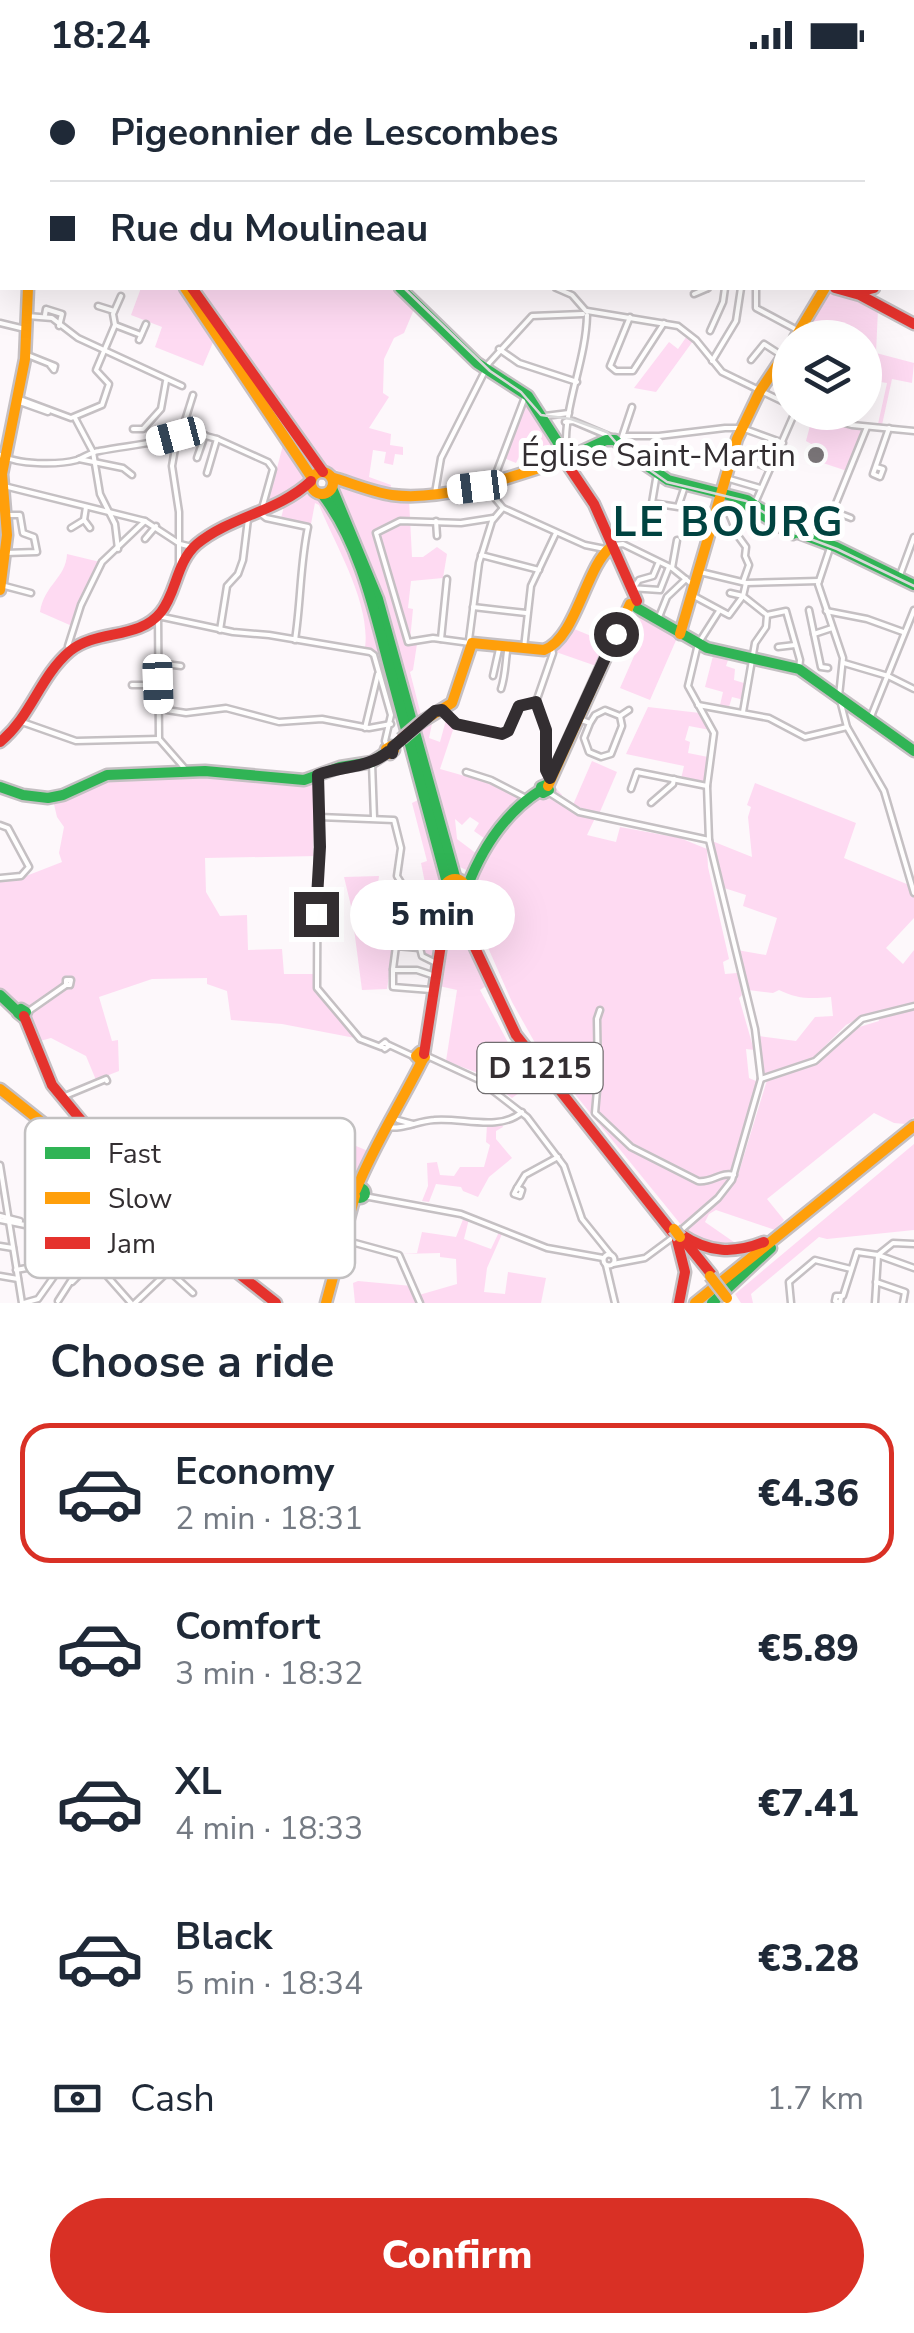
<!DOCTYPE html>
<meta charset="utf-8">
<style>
:root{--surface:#fff;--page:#f2f2f3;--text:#1f2937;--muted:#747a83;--line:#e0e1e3;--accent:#d93025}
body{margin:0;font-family:"Nunito Sans",sans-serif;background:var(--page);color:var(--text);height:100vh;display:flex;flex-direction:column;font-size:38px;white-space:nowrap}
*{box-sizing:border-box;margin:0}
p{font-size:32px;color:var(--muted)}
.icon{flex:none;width:55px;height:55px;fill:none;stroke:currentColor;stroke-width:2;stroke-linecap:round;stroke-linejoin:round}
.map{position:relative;height:1233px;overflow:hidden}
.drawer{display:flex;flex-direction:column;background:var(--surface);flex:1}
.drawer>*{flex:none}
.hud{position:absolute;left:0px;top:0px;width:915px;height:220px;box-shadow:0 10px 40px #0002;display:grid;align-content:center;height:220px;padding:0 50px;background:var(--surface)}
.buttons{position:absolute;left:772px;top:250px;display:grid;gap:20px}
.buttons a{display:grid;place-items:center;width:110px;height:110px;border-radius:50%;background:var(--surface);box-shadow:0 10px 40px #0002;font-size:50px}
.end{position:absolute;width:45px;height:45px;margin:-22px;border:12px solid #332e31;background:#fff;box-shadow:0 0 0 5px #fff}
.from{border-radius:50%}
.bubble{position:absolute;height:70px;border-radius:35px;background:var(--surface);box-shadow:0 10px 40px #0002;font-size:32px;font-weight:800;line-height:70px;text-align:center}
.car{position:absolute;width:30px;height:60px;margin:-30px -15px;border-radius:12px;box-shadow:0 0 8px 2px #0007;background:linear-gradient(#fff 24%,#345 0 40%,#fff 0 76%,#345 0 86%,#fff 0)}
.hud b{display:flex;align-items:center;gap:35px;height:95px;font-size:38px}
.hud b+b{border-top:2px solid var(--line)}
.hud i{width:25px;height:25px;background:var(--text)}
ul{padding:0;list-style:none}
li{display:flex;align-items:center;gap:30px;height:140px;margin:0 20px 15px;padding:0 30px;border:5px solid transparent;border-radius:30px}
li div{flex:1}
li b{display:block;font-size:38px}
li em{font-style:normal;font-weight:800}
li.active{border-color:var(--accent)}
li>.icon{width:90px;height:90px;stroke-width:1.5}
h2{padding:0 50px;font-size:45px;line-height:120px}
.pay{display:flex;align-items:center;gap:25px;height:110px;padding:0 50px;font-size:38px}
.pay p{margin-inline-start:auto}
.cta{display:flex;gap:20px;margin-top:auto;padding:20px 50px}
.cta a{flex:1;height:115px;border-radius:60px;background:var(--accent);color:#fff;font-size:40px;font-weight:800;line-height:115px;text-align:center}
.status{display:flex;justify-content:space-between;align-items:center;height:70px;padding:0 50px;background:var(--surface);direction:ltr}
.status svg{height:28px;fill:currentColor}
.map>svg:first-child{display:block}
</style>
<div class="status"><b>18:24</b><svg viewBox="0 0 49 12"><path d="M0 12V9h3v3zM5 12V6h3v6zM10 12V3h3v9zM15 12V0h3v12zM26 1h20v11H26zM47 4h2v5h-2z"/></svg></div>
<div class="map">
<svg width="914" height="1233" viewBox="0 0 914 1233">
<rect width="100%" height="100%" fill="#fdf8fb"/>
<!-- green -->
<g fill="#fedaf2">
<polygon points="141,218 179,218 214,270 203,296 155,277 162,257 131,245"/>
<polygon points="198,218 394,218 415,237 404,263 394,268 384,289 383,323 389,327 369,358 391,364 390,375 403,377 403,385 395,384 393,395 384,393 386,382 373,380 369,407 391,415 390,421 325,396 315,386"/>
<polygon points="831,220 878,239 876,283 914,293 912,313 892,309 882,355 878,354 887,313 868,310 865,314 865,268 818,267 816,261 806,256 826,221"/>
<polygon points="687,266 693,271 656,322 634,318 669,272 678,279"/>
<polygon points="525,331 556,379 558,387 544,393 545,390 538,387 535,393 519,387 516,393 504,388"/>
<polygon points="812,348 862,359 847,401 808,388 810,384 817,390 824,387 820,381 812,381 813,375 806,371"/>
<polygon points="284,371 309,406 303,416 267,437"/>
<path d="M339 413 382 425 409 429 412 487H423L437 477 447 484 443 508 411 511 408 538 413 539 410 570 412 575 417 574 413 600 410 602 421 645 417 648C396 563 377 496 336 417Z"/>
<path d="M308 424 322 430 340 468 356 504 380 585 371 578H365C371 533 336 477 319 435L315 433 311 454 281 448 285 433Z"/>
<path d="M67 484 100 492 72 556 40 542C44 515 66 508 67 484Z"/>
<polygon points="630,543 677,568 650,630 620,618 638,577 619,568"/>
<polygon points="567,556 596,568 593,576 606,581 599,597 556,582"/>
<polygon points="714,582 729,587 726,596 735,599 734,610 747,614 744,630 732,627 729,637 720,635 723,622 705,617"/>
<polygon points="648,637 700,643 710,660 689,656 685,670 690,672 688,683 708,687 704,712 681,709 684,696 626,684"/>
<polygon points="434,644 429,668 440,672 446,650 455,654 440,699 486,712 524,731 488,771 474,761 479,753 470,747 462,755 455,749 457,769 477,784 472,799 466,800 458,796 419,657"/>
<polygon points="592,691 617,702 599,744 573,735"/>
<polygon points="206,704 316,714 317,786 205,788 206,822 220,846 247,845 248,880 282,879 284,904 315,904 316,920 355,968 282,954 231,950 227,921 207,914 207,908 152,909 99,927 112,971 118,970 119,1001 96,1010 86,986 51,968 40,971 28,939 12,934 0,920 0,810 21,808 62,792 59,783 64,757 57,747 53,730 92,709"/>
<path d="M755 713 856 753 844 788 909 815 914 827V848L886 878 903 894 914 880V931L910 936 860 948 846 955 810 991 764 1005 759 966 796 971 815 947 833 946 831 927C810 929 797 929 779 920L773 923 748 920 737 880 766 885 777 848 743 836 746 825 721 817 712 771 752 787 748 747 751 737 747 735Z"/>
<polygon points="552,714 562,725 560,728 572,738 596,746 587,765 616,772 620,757 680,768 707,779 708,797 729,889 723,892 725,904 737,903 742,925 739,928 754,980 746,979 749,1008 756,1011 756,1015 730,1106 718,1122 682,1156 539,980 512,932 471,839 477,818 477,801 490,775 526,732 539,727 551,728 556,725 551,722"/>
<polygon points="420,729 443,814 441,835 451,835 486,916 480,920 519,993 536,1011 512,1028 478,1003 446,991 457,920 430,914 433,896 420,889 414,875 394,873 387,919 362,920 351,836 344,807 379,806 378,813 394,844 406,842 426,818 421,793 427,791 412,733"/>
<polygon points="914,938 914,1047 905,1054 894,1053 874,1043 767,1129 784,1150 775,1160 716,1140 709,1144 705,1152 741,1177 715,1177 685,1160 716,1132 738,1105 767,1010 816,994 856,958 879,951 878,947"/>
<polygon points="501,1052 503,1057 496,1061 496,1069 512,1088 489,1107 478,1127 463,1121 461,1117 436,1114 429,1132 422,1131 428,1116 427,1093 437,1092 440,1105 454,1106 460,1097 484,1097 490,1075 486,1072 487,1054"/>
<polygon points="318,1060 368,1081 356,1107 324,1098 316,1116 291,1111 293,1092 309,1092"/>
<polygon points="914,1074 914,1160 827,1169 819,1167 751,1224 753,1233 741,1233 735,1224"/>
<polygon points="464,1147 469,1149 464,1169 491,1179 499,1162 502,1164 487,1198 484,1222 505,1224 508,1202 546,1208 541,1233 423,1233 419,1225 457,1214 456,1189 440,1187 440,1183 401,1184 417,1183 422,1162 456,1167"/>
<polygon points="358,1211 412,1216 419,1233 355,1233 353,1213"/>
</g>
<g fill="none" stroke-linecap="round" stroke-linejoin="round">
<!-- stream -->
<g stroke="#80d8d6" stroke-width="2.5">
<polyline points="755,0 764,2"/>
<polyline points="786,0 786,2"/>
<polyline points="800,0 801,2"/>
<polyline points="895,0 905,2"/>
<polyline points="633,2 636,0"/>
<polyline points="702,2 702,0"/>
<polyline points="740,2 741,0"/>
<polyline points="828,2 832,0"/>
<polyline points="840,2 842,0"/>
<polyline points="912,5 914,5"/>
</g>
<defs>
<g id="street">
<polyline points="646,0 647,2"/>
<polyline points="431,2 431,0"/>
<polyline points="912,160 914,160"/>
<polyline points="556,218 572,225 586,241"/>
<polyline points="756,218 756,238 799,261"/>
<polyline points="694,224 708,218"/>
<polyline points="98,236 114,241"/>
<polyline points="587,241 678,256 696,270 722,302 790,335"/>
<polyline points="45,245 46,239 62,244 59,256"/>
<polyline points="27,246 52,248 78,268 182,316"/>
<polyline points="630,247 610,296 616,301 633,301 664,253"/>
<polyline points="0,253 25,259"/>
<polyline points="115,255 141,265"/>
<polyline points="710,261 723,232 725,218"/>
<polyline points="139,270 146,254"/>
<polyline points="499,279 519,293 577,312"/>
<polyline points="25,284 55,296 54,300 50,295"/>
<polyline points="751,290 764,274 781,285"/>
<polyline points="712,291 736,251 741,218"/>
<polyline points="20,329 71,348 102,335 109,314 96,300 115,255 113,244 121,226"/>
<polyline points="17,331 48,342 48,340"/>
<polyline points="805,342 852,355 914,361"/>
<polyline points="545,346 569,343"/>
<polyline points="75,348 93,382 100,424 115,454 118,479"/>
<polyline points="565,352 573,351 611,367"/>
<polyline points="133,359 143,359 161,339 166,311"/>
<polyline points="183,360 217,369 268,392 273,399 263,435 265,442"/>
<polyline points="622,367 632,337"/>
<polyline points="619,371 625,366 659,366 725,358 742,358 783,373"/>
<path d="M566 378C564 334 586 291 587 245"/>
<path d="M0 385C17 395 58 395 77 390 85 387 91 382 99 381 126 376 150 374 177 367"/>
<polyline points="733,385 770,398"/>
<polyline points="197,388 205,365"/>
<polyline points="79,389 123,398 132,405"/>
<polyline points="876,397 883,399 880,407 873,404 889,358"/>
<polyline points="207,403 217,369"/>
<polyline points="660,406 656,409 652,433 678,437 684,419"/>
<polyline points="726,408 760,418"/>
<polyline points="492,414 525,327"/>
<polyline points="4,416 145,451 180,474 192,477"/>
<polyline points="485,416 503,438 585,475 605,479"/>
<polyline points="435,423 441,388 489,293 532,246 583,244"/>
<polyline points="755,433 795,342"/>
<polyline points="718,440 729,444 738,466 746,477 745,486 749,495 743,512"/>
<polyline points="833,441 851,448"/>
<path d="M261 444 266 448 308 457C300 494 301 532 295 570"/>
<polyline points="84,450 90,458"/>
<polyline points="436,451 437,466"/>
<polyline points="71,458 84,450 86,437"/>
<polyline points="822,468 867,357"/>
<polyline points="145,469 156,456"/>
<polyline points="615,475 623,474 672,498 693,515"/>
<polyline points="831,475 818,514 843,588 839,626 847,657 884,721 914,823"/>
<polyline points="5,483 37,482 34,467 23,463 20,445 8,445"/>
<polyline points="481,485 539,500"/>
<polyline points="179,495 179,442 172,396 177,367 183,357 193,325"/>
<polyline points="672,498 677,470"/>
<polyline points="700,502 746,513 819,511"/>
<polyline points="900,505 914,467"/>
<polyline points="1,515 31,523"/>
<polyline points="635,516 639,510 653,506 658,494"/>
<polyline points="630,518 660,520 669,497"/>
<polyline points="730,523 743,526 767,545 766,557 755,573 743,642"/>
<polyline points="692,525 729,545 743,526 746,513"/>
<polyline points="473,537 526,543"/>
<polyline points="809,540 814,564"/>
<polyline points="826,541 867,549 903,562"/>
<polyline points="767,545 786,541 800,590 799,599"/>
<polyline points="659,547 667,527 686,509"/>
<polyline points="220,560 227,516 238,504 243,490 248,449"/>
<polyline points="441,569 447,509"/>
<polyline points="469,570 479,493 492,451 503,438"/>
<polyline points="470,573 433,568 408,572 376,463 400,451 461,453 493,448"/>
<polyline points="778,577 795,575"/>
<polyline points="524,578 531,516 556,463"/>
<polyline points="71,581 68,576 81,535 102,492 145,451"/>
<polyline points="157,593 181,596"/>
<polyline points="844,593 888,606 914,619"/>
<polyline points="828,598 821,597 814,564 832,558"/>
<polyline points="493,606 499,579"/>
<polyline points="132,615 158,615"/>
<path d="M501 619C506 604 505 592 508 575"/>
<polyline points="698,635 769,648 805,667 847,657"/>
<polyline points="160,639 186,643 226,638 279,652 322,649 369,658 391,654"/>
<polyline points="443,640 457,653 502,665 508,661 519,636 536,632"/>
<polyline points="620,646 629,640"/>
<polyline points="579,649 590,653 595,645 605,640 620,646 622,656 611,684 601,687 589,682 584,668 590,653"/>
<polyline points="870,649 914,540"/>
<polyline points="22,652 76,671 159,669"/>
<polyline points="365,658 378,604"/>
<polyline points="372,693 374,748"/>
<polyline points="187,701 159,669 158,546 233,562 269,565 370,582 374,585 391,645 385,671 388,677"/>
<polyline points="466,702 491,710 528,729"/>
<polyline points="318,705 317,918 360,969 381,977"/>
<polyline points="550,708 546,700 547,664 536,632 553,583 552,579"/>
<polyline points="631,719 637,702 707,716"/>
<polyline points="548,722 579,742 709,770"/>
<polyline points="651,733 673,714 674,709"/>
<polyline points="319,747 394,750 401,778 397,806 405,819 422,886 436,893"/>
<polyline points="0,755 8,758 29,797 21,806 0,808"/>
<polyline points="393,899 396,876 419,878"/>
<polygon points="66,910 71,910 70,915 66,915"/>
<polyline points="431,920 393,917 393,900 417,900 435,906"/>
<path d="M600 940 597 949 598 1009 595 1043 631 1077 698 1111C712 1113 721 1101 734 1105"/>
<polyline points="26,943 66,915"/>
<polygon points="385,972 389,976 385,979 381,975"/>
<polyline points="389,975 417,988"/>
<polyline points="425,985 479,1010 527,1047 564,1096 582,1149 611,1185"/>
<polyline points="761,1009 815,991 862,949 914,936"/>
<polyline points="65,1026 106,1009 107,1011"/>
<polyline points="398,1050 413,1054"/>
<polyline points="85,1055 95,1056 103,1088"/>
<path d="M386 1057C403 1060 417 1051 434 1050 461 1047 499 1062 522 1042"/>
<polyline points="0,1095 22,1233"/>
<polyline points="517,1118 525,1105 558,1087"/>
<polygon points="517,1118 522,1120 520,1126 514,1124"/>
<polyline points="364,1126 461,1144 547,1178 603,1188"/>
<polyline points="0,1146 20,1151"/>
<polyline points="0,1150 35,1157 68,1150 85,1181 131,1233"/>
<polyline points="679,1162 718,1128 732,1110 761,1009 755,959 709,770 707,716 714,663 688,616 698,574 719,541"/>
<polyline points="344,1170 399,1185 420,1233"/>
<polyline points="0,1176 13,1178"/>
<circle cx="609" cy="1190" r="5.5"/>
<polyline points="878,1185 893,1173 914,1174"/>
<polyline points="613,1194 645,1188 672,1168"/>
<polyline points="606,1195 615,1233"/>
<polyline points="16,1200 65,1191"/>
<polyline points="169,1201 193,1223"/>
<polyline points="0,1206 18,1209"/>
<polyline points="72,1212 147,1138"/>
<polyline points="876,1212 905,1222 903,1233"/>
<polyline points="841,1227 840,1233 835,1231 836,1226 843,1226 857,1182 878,1185 914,1198"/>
<polyline points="58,1231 74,1206 83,1202"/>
<polyline points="24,1233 38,1229 55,1205 49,1177 40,1156"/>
<polyline points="135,1233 198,1173"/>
<polyline points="791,1233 789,1212 815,1190 851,1199"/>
<polyline points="875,1233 878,1185"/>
</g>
<g id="fast">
<polyline points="183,0 184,2"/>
<polyline points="400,218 477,293 528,326 564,382"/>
<polyline points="569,387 606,370 615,370 628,383 668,410 747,430 796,462 836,477 914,515"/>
<polyline points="332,418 378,529 456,810"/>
<path d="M322 424C362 476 376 549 393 611 411 678 429 746 447 813"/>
<polyline points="741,432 793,464"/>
<polyline points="637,538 707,578 799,599 914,681"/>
<polygon points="546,715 549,720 543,723 541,717"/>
<polyline points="0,717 23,725 48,728 63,725 107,705 205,701 304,710 340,697 372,692 387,682"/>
<path d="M466 820C481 780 504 743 541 720"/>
<polyline points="0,925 18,942"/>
<polygon points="21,939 26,942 23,947 18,943"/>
<circle cx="360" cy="1123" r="5"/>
<polyline points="712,1233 771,1178"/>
</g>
<g id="slow">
<polyline points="42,0 43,2"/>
<polyline points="912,206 914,206"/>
<polyline points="185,218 312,408"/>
<polyline points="795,268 825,218"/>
<circle cx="322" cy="413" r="11"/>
<path d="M331 407C351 413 372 422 392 425 445 432 514 406 563 390"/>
<polyline points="0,520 7,465 2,404 25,289 28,218"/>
<polyline points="680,564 737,369 760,321 790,276"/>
<path d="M421 652 452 633 472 573 544 580C576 569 586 496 611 477"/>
<polygon points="391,676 394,680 390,684 386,679"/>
<polyline points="548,716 630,534"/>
<circle cx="455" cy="820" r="11"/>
<polygon points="420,982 425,987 421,991 416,986"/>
<polyline points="0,1019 145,1134"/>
<path d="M356 1120C374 1075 400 1035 422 991"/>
<polyline points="326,1233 355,1126"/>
<polyline points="695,1233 914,1056"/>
</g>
<g id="jam">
<polyline points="192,218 323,402"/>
<polyline points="835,218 860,225 914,254"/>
<polyline points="855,223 874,218"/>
<polyline points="565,391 594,434 637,531"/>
<path d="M0 672C31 647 40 606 70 581 97 559 139 570 161 542 177 522 176 492 197 474 231 446 278 442 311 411"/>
<polyline points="462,828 475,861"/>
<polyline points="453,831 516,965 672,1162"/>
<polyline points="24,946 52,1015 85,1055 99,1089"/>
<polyline points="424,984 442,868 438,836 444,821"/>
<polyline points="98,1089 150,1129"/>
<polyline points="154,1137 276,1233"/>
<path d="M682 1165C709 1183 734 1184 764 1172"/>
<polyline points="683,1169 712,1205"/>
<polyline points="677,1170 685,1202 679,1233"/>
</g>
</defs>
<!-- street casing -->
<use href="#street" stroke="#c5c0c3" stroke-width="9"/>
<!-- fast casing -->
<use href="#fast" stroke="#c5c0c3" stroke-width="15"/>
<!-- slow casing -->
<use href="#slow" stroke="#c5c0c3" stroke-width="15"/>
<!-- jam casing -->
<use href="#jam" stroke="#c5c0c3" stroke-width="15"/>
<!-- street -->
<use href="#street" stroke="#fffefe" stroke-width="4"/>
<!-- fast -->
<use href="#fast" stroke="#30b455" stroke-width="10"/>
<!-- slow -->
<use href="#slow" stroke="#ff9f0a" stroke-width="10"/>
<!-- jam -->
<use href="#jam" stroke="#e5322d" stroke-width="10"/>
<!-- tram -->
<g stroke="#dad9da" stroke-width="2.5">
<polyline points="404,218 490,301 521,322 541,345 571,349 607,362 623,381 667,412 746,431 799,465"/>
<polyline points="789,461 837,479 914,516"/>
</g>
<defs>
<g id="slow-bridge">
<polyline points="674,1159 680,1167"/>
<polyline points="710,1206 727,1228"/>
</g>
<polyline id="jam-bridge" points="401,669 421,652"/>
</defs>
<!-- slow-bridge casing -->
<use href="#slow-bridge" stroke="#c5c0c3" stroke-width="15" stroke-linecap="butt"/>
<!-- jam-bridge casing -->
<use href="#jam-bridge" stroke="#c5c0c3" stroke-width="15" stroke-linecap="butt"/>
<!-- slow-bridge -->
<use href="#slow-bridge" stroke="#ff9f0a" stroke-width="10"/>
<!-- jam-bridge -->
<use href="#jam-bridge" stroke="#e5322d" stroke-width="10"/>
</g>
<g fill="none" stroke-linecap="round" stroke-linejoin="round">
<!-- route -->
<path stroke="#332e31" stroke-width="12" d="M316 844 320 777 318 705C341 696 369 698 388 682L392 683 393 677 435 641 442 640 456 654 502 664 508 661 519 636 536 632 546 660V700L550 708 616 564"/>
</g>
<!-- markers -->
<circle fill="#7a7578" stroke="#fff" stroke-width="4" cx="816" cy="385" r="10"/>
<g text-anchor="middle" stroke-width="10" stroke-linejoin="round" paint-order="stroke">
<!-- shield labels -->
<rect fill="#fff" stroke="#706d6f" stroke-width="2.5" x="477.5" y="973" width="125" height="50" rx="8"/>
<g font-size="30" font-weight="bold" fill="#332e31">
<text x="540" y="1008">D 1215</text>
</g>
<!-- poi labels -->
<g font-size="32" fill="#332e31" stroke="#fff" text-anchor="end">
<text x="796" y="396">Église Saint-Martin</text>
</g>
<!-- district labels -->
<g font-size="42" font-weight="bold" letter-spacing="2.5" fill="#004340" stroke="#fff">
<text x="729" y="466">LE BOURG</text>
</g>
</g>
<!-- legend -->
<rect x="25" y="1048" width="330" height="160" rx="15" fill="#fff" stroke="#c2c0c1" stroke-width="2.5"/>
<rect x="45" y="1077" width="45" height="12" fill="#30b455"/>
<rect x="45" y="1122" width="45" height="12" fill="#ff9f0a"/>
<rect x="45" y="1167" width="45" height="12" fill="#e5322d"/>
<g font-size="28" fill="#332e31">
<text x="108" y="1093">Fast</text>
<text x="108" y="1138">Slow</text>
<text x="108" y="1183">Jam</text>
</g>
</svg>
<div class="buttons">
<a><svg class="icon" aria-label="layers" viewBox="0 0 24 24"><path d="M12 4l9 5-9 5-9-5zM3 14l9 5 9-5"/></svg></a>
</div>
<i class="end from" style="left:616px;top:564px"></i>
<i class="end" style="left:316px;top:844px"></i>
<div class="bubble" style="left:350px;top:810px;width:165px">5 min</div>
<i class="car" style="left:176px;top:366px;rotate:255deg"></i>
<i class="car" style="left:477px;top:417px;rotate:263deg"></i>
<i class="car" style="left:158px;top:614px;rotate:178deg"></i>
<div class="hud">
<b><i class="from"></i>Pigeonnier de Lescombes</b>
<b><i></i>Rue du Moulineau</b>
</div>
</div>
<section class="drawer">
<h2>Choose a ride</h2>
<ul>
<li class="active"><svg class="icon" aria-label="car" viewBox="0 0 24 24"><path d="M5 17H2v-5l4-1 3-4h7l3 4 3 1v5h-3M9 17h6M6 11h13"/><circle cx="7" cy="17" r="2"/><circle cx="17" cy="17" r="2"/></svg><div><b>Economy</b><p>2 min · 18:31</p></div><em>€4.36</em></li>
<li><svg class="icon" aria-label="car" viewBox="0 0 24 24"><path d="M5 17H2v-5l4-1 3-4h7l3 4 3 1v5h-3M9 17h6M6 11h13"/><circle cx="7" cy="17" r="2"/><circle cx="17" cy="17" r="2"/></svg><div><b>Comfort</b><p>3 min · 18:32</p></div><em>€5.89</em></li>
<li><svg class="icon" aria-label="car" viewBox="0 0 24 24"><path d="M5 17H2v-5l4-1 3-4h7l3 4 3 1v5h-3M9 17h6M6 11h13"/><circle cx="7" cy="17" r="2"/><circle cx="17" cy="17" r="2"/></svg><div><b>XL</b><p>4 min · 18:33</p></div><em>€7.41</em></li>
<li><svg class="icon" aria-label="car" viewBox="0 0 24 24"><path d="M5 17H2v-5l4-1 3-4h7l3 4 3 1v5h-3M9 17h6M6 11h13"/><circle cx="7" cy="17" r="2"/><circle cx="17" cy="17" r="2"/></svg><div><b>Black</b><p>5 min · 18:34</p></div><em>€3.28</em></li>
</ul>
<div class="pay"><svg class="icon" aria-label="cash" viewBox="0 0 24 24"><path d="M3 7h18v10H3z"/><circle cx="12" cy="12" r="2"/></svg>Cash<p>1.7 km</p></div>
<div class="cta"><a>Confirm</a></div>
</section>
